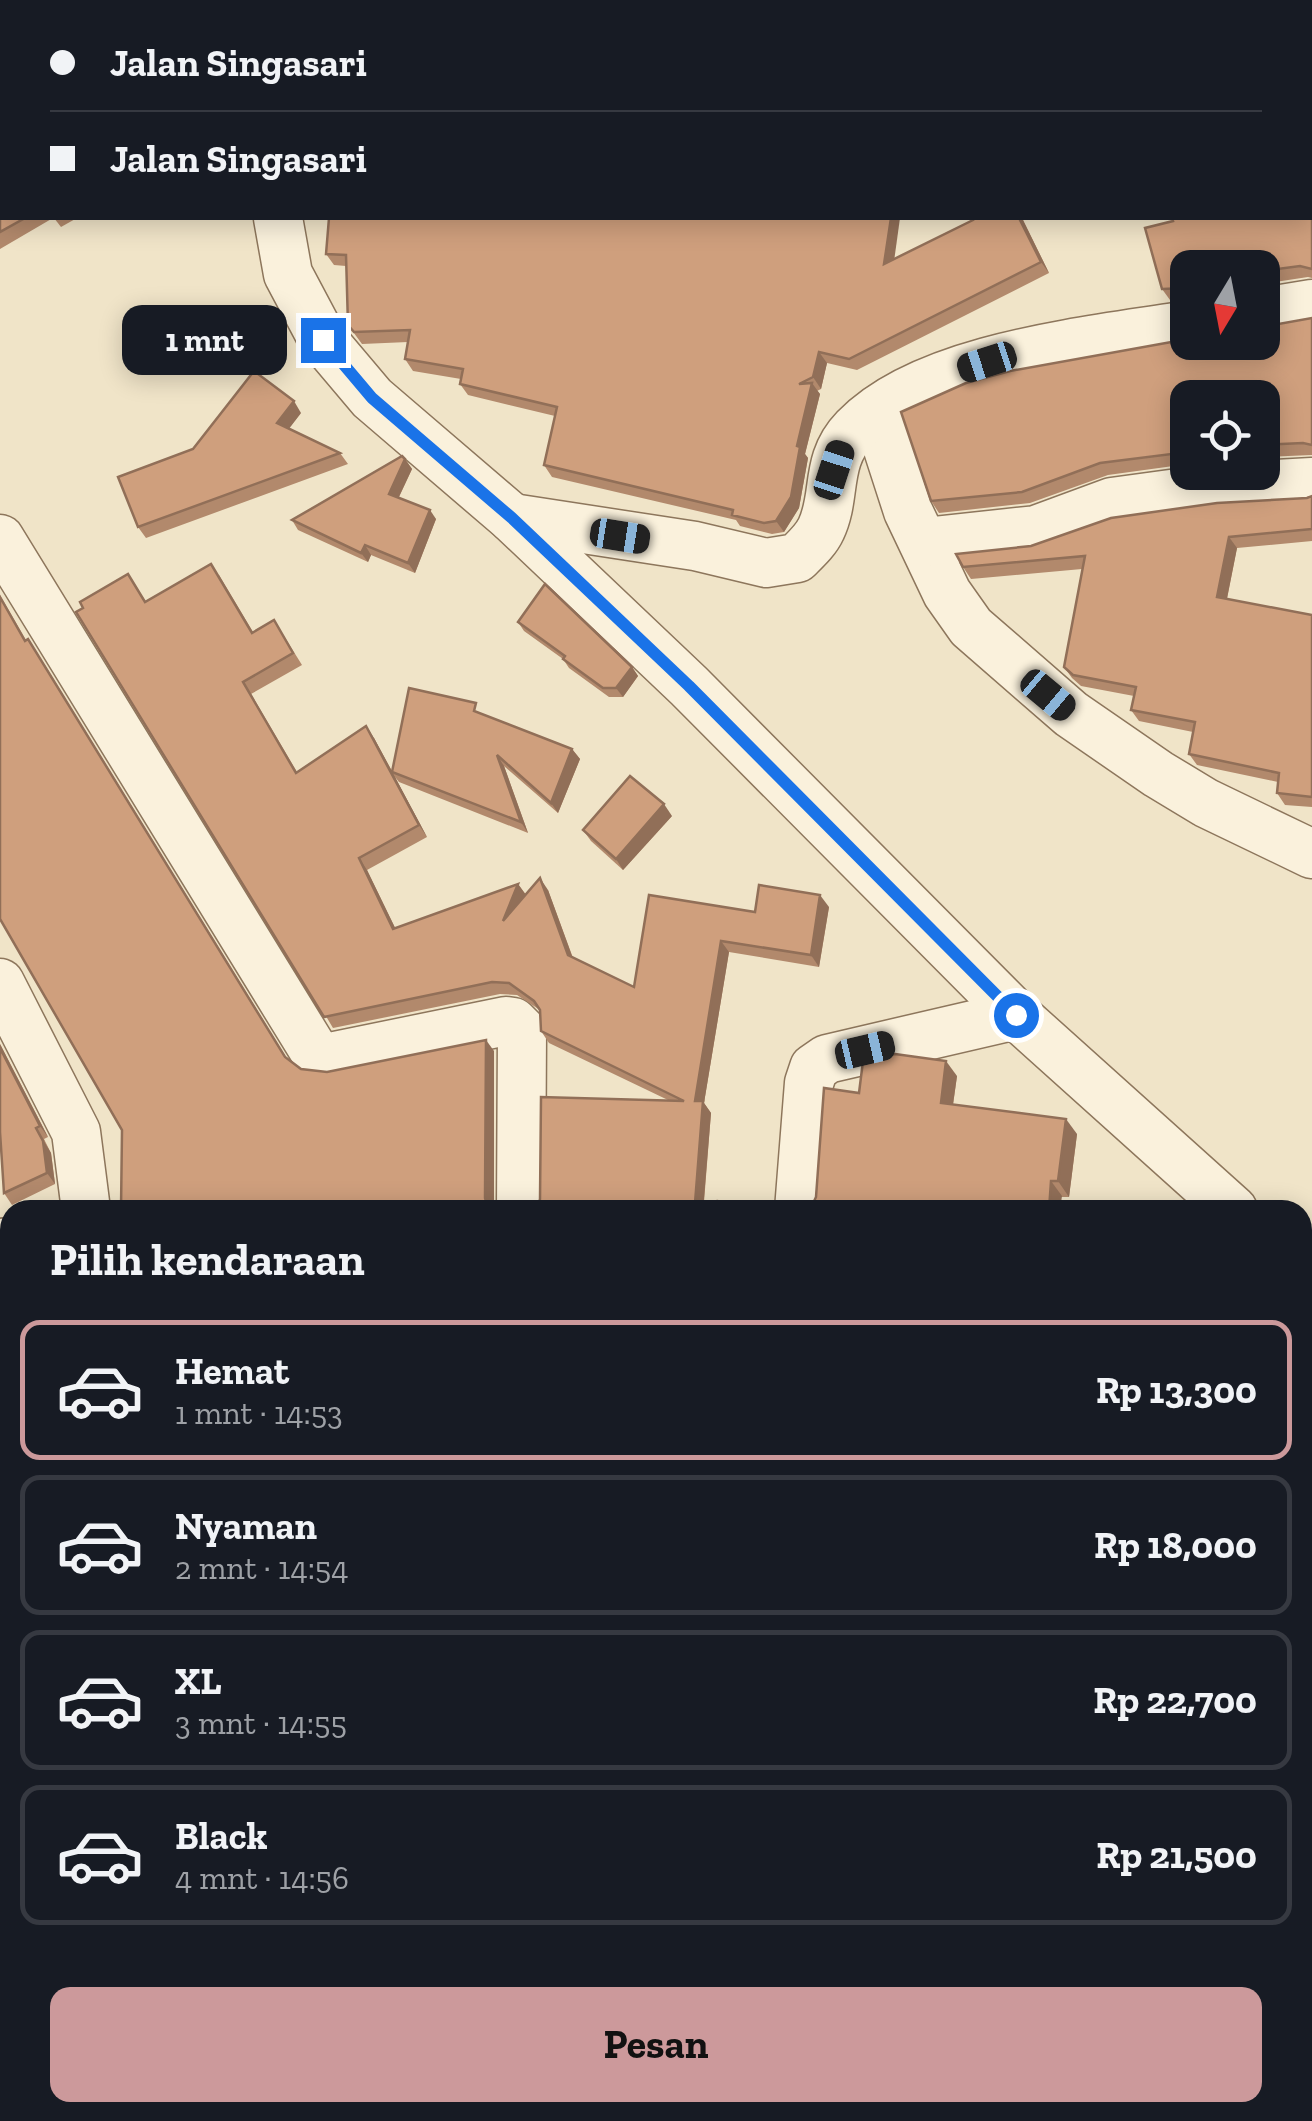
<!DOCTYPE html>
<html lang="id">
<meta charset="utf-8">
<style>
:root{--surface:#171b24;--page:#20242c;--text:#f1f3f6;--muted:#9ea1a6;--line:#363941;--accent:#cc999b}
body{margin:0;font-family:"Zilla Slab",serif;background:var(--page);color:var(--text);height:100vh;display:flex;flex-direction:column;font-size:38px;white-space:nowrap}
*{box-sizing:border-box;margin:0}
p{font-size:32px;color:var(--muted)}
.icon{flex:none;width:55px;height:55px;fill:none;stroke:currentColor;stroke-width:2;stroke-linecap:round;stroke-linejoin:round}
.map{position:relative;flex:1;overflow:hidden}
.drawer{position:absolute;left:0px;top:1200px;width:1312px;height:922px;display:flex;flex-direction:column;background:var(--surface);border-radius:30px 30px 0 0;box-shadow:0 5px 25px #0003}
.drawer>*{flex:none}
.top-card{position:absolute;left:0px;top:0px;width:1312px;height:220px;box-shadow:0 5px 25px #0003;display:grid;align-content:center;height:220px;padding:0 50px;background:var(--surface)}
.needle{width:65px;rotate:190deg}
.fabs{position:absolute;left:1170px;top:250px;display:grid;gap:20px}
.fabs a{display:grid;place-items:center;width:110px;height:110px;border-radius:20px;background:var(--surface);box-shadow:0 5px 25px #0003;font-size:50px}
.end{position:absolute;width:45px;height:45px;margin:-22px;border:12px solid #1a73e8;background:#fff;box-shadow:0 0 0 5px #fff}
.from{border-radius:50%}
.bubble{position:absolute;height:70px;border-radius:20px;background:var(--surface);box-shadow:0 5px 25px #0003;font-size:32px;font-weight:700;line-height:70px;text-align:center}
.car{position:absolute;width:30px;height:60px;margin:-30px -15px;border-radius:12px;box-shadow:0 0 8px 2px #0007;background:linear-gradient(#222 24%,#8ab4d8 0 40%,#222 0 76%,#8ab4d8 0 86%,#222 0)}
.top-card b{display:flex;align-items:center;gap:35px;height:95px;font-size:38px}
.top-card b+b{border-top:2px solid var(--line)}
.top-card i{width:25px;height:25px;background:var(--text)}
ul{padding:0;list-style:none}
li{display:flex;align-items:center;gap:30px;height:140px;margin:0 20px 15px;padding:0 30px;border:5px solid var(--line);border-radius:20px}
li div{flex:1}
li b{display:block;font-size:38px}
li em{font-style:normal;font-weight:700}
li.on{border-color:var(--accent)}
li>.icon{width:90px;height:90px;stroke-width:1.5}
h2{padding:0 50px;font-size:45px;line-height:120px}
.action{display:flex;gap:20px;margin-top:auto;padding:20px 50px}
.action a{flex:1;height:115px;border-radius:20px;background:var(--accent);color:#111;font-size:40px;font-weight:700;line-height:115px;text-align:center}
.map>svg:first-child{display:block}
</style>
<div class="map">
<svg width="1312" height="2121" viewBox="0 0 1312 2121">
<rect width="100%" height="100%" fill="#f0e4c8"/>
<g fill="none" stroke-linecap="round" stroke-linejoin="round">
<defs>
<g id="minor">
<polyline points="175,2 179,0"/>
<polyline points="296,2 296,0"/>
<polyline points="0,121 2,119"/>
<polyline points="278,218 288,274 323,340 372,398 512,518 689,686 1016,1015 1233,1210"/>
<polyline points="1262,312 1312,304"/>
<polyline points="876,412 908,511 947,593 971,627 1071,714 1158,774 1206,803 1312,854"/>
<path d="M512 518 695 546 766 563 797 558C806 549 816 540 821 529 837 496 824 461 855 429 925 356 1091 341 1188 325"/>
<polyline points="0,539 316,1054 330,1057 506,1021 513,1022 522,1031 521,1210"/>
<polyline points="924,542 1036,530 1112,502 1222,487 1312,482"/>
<polyline points="0,983 76,1132 86,1210"/>
<polyline points="799,1210 809,1083 814,1068 827,1059 1016,1015"/>
<polyline points="0,1243 10,1242"/>
<polyline points="1302,1272 1312,1280"/>
<polyline points="0,1380 10,1414"/>
<polyline points="0,1622 10,1624"/>
<polyline points="1302,1800 1312,1730"/>
<polyline points="1302,1872 1312,1874"/>
<polyline points="0,2052 10,2054"/>
<polyline points="369,2112 421,2121"/>
<polyline points="921,2121 922,2112"/>
</g>
</defs>
<!-- minor casing -->
<use href="#minor" stroke="#8d765c" stroke-width="51"/>
<!-- minor -->
<use href="#minor" stroke="#faf1dc" stroke-width="48"/>
</g>
<!-- wall -->
<g fill="#b2896c">
<polygon points="0,0 140,0 136,2 2,2 2,93 0,92"/>
<polygon points="1310,73 1312,75 1312,278 1308,277 1262,284 1262,268 1188,268 1188,299 1170,300 1162,289 1145,228 1173,221 1172,218 1310,218"/>
<polygon points="0,135 2,218 53,218 0,249"/>
<polygon points="54,218 77,218 61,227"/>
<polygon points="972,218 1022,218 1049,273 857,370 827,363 821,389 817,391 820,394 805,454 808,458 799,508 784,532 772,534 740,526 736,520 552,477 544,465 555,416 468,395 460,384 461,379 413,371 405,359 408,342 362,344 348,325 346,266 334,265 326,254 894,259 973,220"/>
<polygon points="1312,318 1312,455 1262,457 1262,398 1188,398 1188,464 1108,475 1030,503 939,513 931,501"/>
<polygon points="301,413 289,428 340,453 348,464 146,538 138,527"/>
<polygon points="405,459 412,469 399,497 436,519 415,573 371,555 368,562 298,530 292,520"/>
<polygon points="1312,496 1312,541 1237,548 1227,599 1312,615 1312,807 1285,805 1277,793 1278,782 1197,765 1189,754 1193,732 1139,721 1131,710 1134,696 1081,686 1072,678 1064,667 1082,569 971,579 963,567 1031,546"/>
<polygon points="128,574 146,602 219,575 253,632 274,620 302,665 251,694 297,772 374,738 392,771 483,714 572,749 580,759 558,813 504,766 528,833 399,782 395,777 427,837 367,870 395,928 518,884 526,895 548,890 573,958 634,987 755,912 829,907 819,967 729,952 704,1103 711,1113 704,1202 537,1210 668,1100 549,1043 541,1031 540,1010 517,995 500,994 333,1028 83,608"/>
<polygon points="0,595 26,640 28,639 36,651 287,1059 301,1069 327,1072 494,1051 494,1210 121,1210 122,1130 0,919"/>
<polygon points="518,622 632,667 638,676 623,697 609,697 569,668 563,659 524,631"/>
<polygon points="672,816 623,870 591,841 583,830"/>
<polygon points="0,1044 48,1137 44,1139 51,1153 55,1184 12,1205 4,1193 0,1132"/>
<polygon points="957,1076 953,1105 1077,1134 1069,1197 816,1197 859,1093"/>
<polygon points="1302,1297 1307,1298 1312,1305 1312,1377 1310,1400 1312,1400 1312,1490 1302,1489"/>
<polygon points="0,1768 10,1770 10,1972 2,1970 0,1967"/>
<polygon points="853,2112 852,2121 711,2121 655,2113"/>
</g>
<!-- shaded-wall -->
<g fill="#916f58">
<polygon points="891,218 900,218 892,276 884,264"/>
<polygon points="1019,218 1022,218 1049,273 1041,262"/>
<polygon points="819,352 827,363 821,389 813,377"/>
<polygon points="812,383 820,394 805,454 808,458 799,508 784,532 776,521"/>
<polygon points="294,401 301,413 285,434 277,423"/>
<polygon points="405,459 412,469 396,503 389,494"/>
<polygon points="430,510 436,519 415,573 408,563"/>
<polygon points="1229,537 1237,548 1225,608 1217,597"/>
<polygon points="365,545 371,555 368,562 361,553"/>
<polygon points="28,639 36,651 293,1069 285,1057"/>
<polygon points="632,667 638,676 623,697 616,688"/>
<polygon points="366,726 374,738 427,837 419,825"/>
<polygon points="572,749 580,759 558,813 551,803"/>
<polygon points="497,755 504,766 528,833 521,822"/>
<polygon points="664,804 672,816 623,870 616,859"/>
<polygon points="359,858 367,870 401,940 393,929"/>
<polygon points="540,878 548,890 576,967 568,955"/>
<polygon points="518,884 526,895 503,921"/>
<polygon points="820,895 829,907 819,967 811,955"/>
<polygon points="721,941 729,952 704,1103 711,1113 703,1210 695,1203 695,1101"/>
<polygon points="486,1040 494,1051 494,1210 489,1210 485,1198"/>
<polygon points="0,1044 48,1137 40,1126 0,1048"/>
<polygon points="946,1061 957,1076 951,1118 941,1103"/>
<polygon points="1066,1119 1077,1134 1069,1197 1058,1181"/>
<polygon points="36,1128 51,1153 55,1184 47,1173"/>
<polygon points="1051,1181 1062,1196 1060,1210 1049,1210"/>
<polygon points="1307,1298 1312,1305 1312,1377 1309,1414 1302,1405 1302,1350"/>
<polygon points="1312,1419 1312,1482 1307,1475"/>
<polygon points="41,2112 47,2112 51,2117 50,2121 39,2120"/>
<polygon points="841,2112 853,2112 852,2121 840,2121"/>
</g>
<!-- building -->
<g fill="#cf9f7d" stroke="#916f58" stroke-width="2.5">
<polygon points="0,0 116,0 112,2 2,2 2,82 0,81"/>
<polygon points="195,0 242,0 242,2 193,2"/>
<polygon points="328,0 673,0 672,1 681,2 327,2"/>
<polygon points="976,0 1161,0 1161,2 977,2"/>
<polygon points="1310,76 1312,81 1312,128 1310,129"/>
<polygon points="2,133 2,218 25,218 0,232 0,135"/>
<polygon points="1310,142 1312,149 1312,269 1300,266 1262,271 1262,268 1188,268 1188,288 1162,289 1145,228 1173,221 1172,218 1310,218"/>
<polygon points="329,218 891,218 884,264 973,220 972,218 1019,218 1041,262 849,359 819,352 813,377 799,384 812,383 797,446 800,447 791,497 776,521 764,523 732,515 733,510 544,465 557,407 460,384 463,369 405,359 410,330 354,332 348,325 346,255 326,254"/>
<polygon points="1312,318 1312,445 1303,443 1262,445 1262,398 1188,398 1188,452 1100,463 1022,492 931,501 901,412 966,383 1010,371 1188,339 1188,342 1262,342 1262,327"/>
<polygon points="254,371 294,401 277,423 340,453 138,527 118,477 193,449"/>
<polygon points="402,456 405,459 389,494 430,510 408,563 365,545 361,553 292,520"/>
<polygon points="1312,496 1312,529 1229,537 1217,597 1312,615 1312,797 1277,793 1279,773 1189,754 1195,722 1131,710 1136,687 1073,675 1064,667 1085,556 963,567 956,554 1031,546 1111,518 1217,503 1307,498"/>
<polygon points="211,564 252,633 274,620 293,653 243,682 296,773 366,726 419,825 359,858 393,929 518,884 503,921 540,878 568,955 634,987 649,895 755,912 759,885 820,895 811,955 721,941 695,1101 703,1101 695,1203 717,1201 718,1210 537,1210 540,1199 541,1097 684,1101 541,1031 540,1010 534,1001 509,983 492,982 324,1017 76,612 83,608 80,602 128,574 145,602"/>
<polygon points="545,584 632,667 616,688 603,688 563,659 565,656 518,622"/>
<polygon points="0,597 25,641 28,639 285,1057 301,1069 327,1072 486,1040 485,1198 489,1210 298,1210 298,1207 205,1205 205,1210 121,1210 122,1130 0,919"/>
<polygon points="409,688 476,703 474,711 572,749 551,803 497,755 521,822 392,772"/>
<polygon points="630,776 664,804 616,859 583,830"/>
<polygon points="0,1048 40,1126 36,1128 43,1141 47,1173 4,1193 0,1132"/>
<polygon points="895,1054 946,1061 941,1103 1066,1119 1058,1181 1051,1181 1049,1210 810,1210 816,1197 824,1088 859,1093 863,1061"/>
<polygon points="1302,1297 1307,1298 1302,1350"/>
<polygon points="1302,1399 1312,1400 1312,1419 1307,1475 1302,1475"/>
<polygon points="0,1768 10,1770 10,1959 0,1958"/>
<polygon points="1302,1922 1312,1923 1312,2121 957,2121 959,2112 1302,2112"/>
<polygon points="0,2097 10,2099 10,2112 41,2112 39,2120 47,2121 0,2121"/>
<polygon points="142,2112 191,2112 196,2113 195,2121 141,2121"/>
<polygon points="739,2112 841,2112 840,2121 797,2121"/>
</g>
<g fill="none" stroke-linecap="round" stroke-linejoin="round">
<!-- route -->
<polyline stroke="#1a73e8" stroke-width="12" points="323,340 372,398 512,518 689,686 1016,1015"/>
</g>
</svg>
<div class="fabs">
<a><svg class="needle" viewBox="-14 -14 28 28"><path d="M0-13l5 13h-10z" fill="#e53935"/><path d="M0 13l5-13h-10z" fill="#9ea1a6"/></svg></a>
<a><svg class="icon" aria-label="locate" viewBox="0 0 24 24"><circle cx="12" cy="12" r="6"/><path d="M12 2v4M12 18v4M2 12h4M18 12h4"/></svg></a>
</div>
<i class="end from" style="left:1016px;top:1015px"></i>
<i class="end" style="left:323px;top:340px"></i>
<div class="bubble" style="left:122px;top:305px;width:165px">1 mnt</div>
<i class="car" style="left:987px;top:362px;rotate:252deg"></i>
<i class="car" style="left:834px;top:470px;rotate:18deg"></i>
<i class="car" style="left:620px;top:536px;rotate:99deg"></i>
<i class="car" style="left:1048px;top:695px;rotate:130deg"></i>
<i class="car" style="left:865px;top:1050px;rotate:77deg"></i>
<div class="top-card">
<b><i class="from"></i>Jalan Singasari</b>
<b><i></i>Jalan Singasari</b>
</div>
<section class="drawer">
<h2>Pilih kendaraan</h2>
<ul>
<li class="on"><svg class="icon" aria-label="car" viewBox="0 0 24 24"><path d="M5 17H2v-5l4-1 3-4h7l3 4 3 1v5h-3M9 17h6M6 11h13"/><circle cx="7" cy="17" r="2"/><circle cx="17" cy="17" r="2"/></svg><div><b>Hemat</b><p>1 mnt · 14:53</p></div><em>Rp 13,300</em></li>
<li><svg class="icon" aria-label="car" viewBox="0 0 24 24"><path d="M5 17H2v-5l4-1 3-4h7l3 4 3 1v5h-3M9 17h6M6 11h13"/><circle cx="7" cy="17" r="2"/><circle cx="17" cy="17" r="2"/></svg><div><b>Nyaman</b><p>2 mnt · 14:54</p></div><em>Rp 18,000</em></li>
<li><svg class="icon" aria-label="car" viewBox="0 0 24 24"><path d="M5 17H2v-5l4-1 3-4h7l3 4 3 1v5h-3M9 17h6M6 11h13"/><circle cx="7" cy="17" r="2"/><circle cx="17" cy="17" r="2"/></svg><div><b>XL</b><p>3 mnt · 14:55</p></div><em>Rp 22,700</em></li>
<li><svg class="icon" aria-label="car" viewBox="0 0 24 24"><path d="M5 17H2v-5l4-1 3-4h7l3 4 3 1v5h-3M9 17h6M6 11h13"/><circle cx="7" cy="17" r="2"/><circle cx="17" cy="17" r="2"/></svg><div><b>Black</b><p>4 mnt · 14:56</p></div><em>Rp 21,500</em></li>
</ul>
<div class="action"><a>Pesan</a></div>
</section>
</div>
